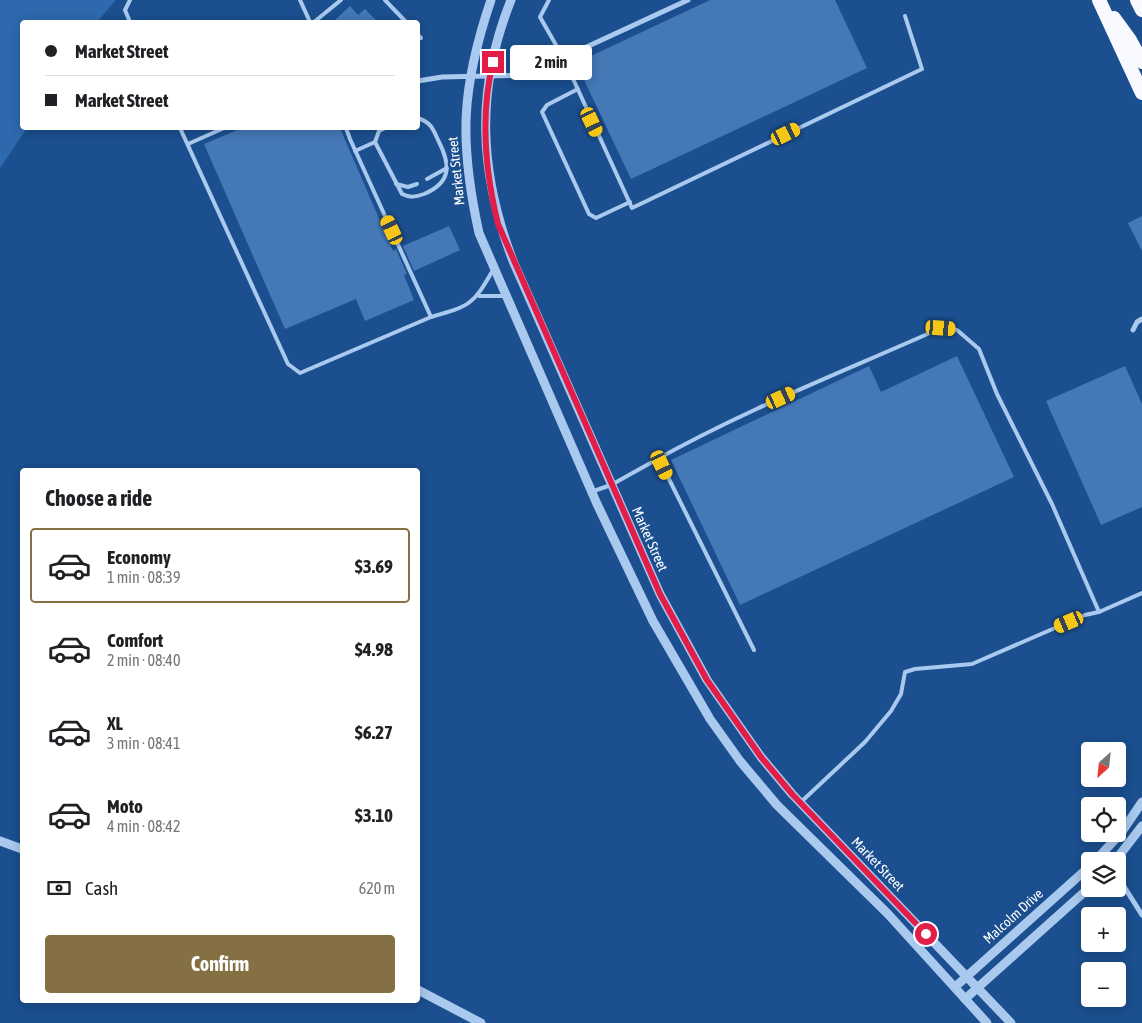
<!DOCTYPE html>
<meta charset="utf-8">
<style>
:root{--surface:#fff;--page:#f2f2f2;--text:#202124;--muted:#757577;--line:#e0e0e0;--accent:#847042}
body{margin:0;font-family:"Asap Condensed",sans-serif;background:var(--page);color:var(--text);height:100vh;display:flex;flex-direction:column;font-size:19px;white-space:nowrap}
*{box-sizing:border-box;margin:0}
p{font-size:16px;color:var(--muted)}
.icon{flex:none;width:28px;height:28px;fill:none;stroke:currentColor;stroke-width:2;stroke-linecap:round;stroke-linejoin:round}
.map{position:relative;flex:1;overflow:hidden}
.drawer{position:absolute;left:20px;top:468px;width:400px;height:535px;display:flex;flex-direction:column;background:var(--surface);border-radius:5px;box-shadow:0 2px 12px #0003}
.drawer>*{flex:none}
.top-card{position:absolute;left:20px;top:20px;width:400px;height:110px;border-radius:5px;box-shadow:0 2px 12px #0003;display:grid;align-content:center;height:110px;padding:0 25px;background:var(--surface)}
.needle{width:32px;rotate:207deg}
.fabs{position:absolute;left:1081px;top:742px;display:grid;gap:10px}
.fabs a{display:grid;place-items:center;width:45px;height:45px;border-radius:5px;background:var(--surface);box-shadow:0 2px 12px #0003;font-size:25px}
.end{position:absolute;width:22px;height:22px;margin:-11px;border:6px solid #e11d48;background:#fff;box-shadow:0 0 0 2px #fff}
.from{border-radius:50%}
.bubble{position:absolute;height:35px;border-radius:5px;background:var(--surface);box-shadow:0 2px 12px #0003;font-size:16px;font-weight:700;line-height:35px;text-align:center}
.car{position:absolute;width:15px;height:30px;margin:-15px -8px;border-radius:6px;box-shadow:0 0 4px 1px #0007;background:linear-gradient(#f5c518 24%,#345 0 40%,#f5c518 0 76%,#345 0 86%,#f5c518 0)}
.top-card b{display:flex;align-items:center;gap:18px;height:48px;font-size:19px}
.top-card b+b{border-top:1px solid var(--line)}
.top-card i{width:12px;height:12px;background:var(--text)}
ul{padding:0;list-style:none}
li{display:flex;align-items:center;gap:15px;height:75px;margin:0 10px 8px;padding:0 15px;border:2px solid transparent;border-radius:5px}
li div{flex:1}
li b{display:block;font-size:19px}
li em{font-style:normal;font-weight:700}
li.current{border-color:var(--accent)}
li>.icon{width:45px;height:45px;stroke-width:1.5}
h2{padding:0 25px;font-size:22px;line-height:60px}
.pay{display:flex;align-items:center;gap:12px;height:55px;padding:0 25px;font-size:19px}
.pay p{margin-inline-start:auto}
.button{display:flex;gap:10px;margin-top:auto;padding:10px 25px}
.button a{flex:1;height:58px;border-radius:5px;background:var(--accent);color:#fff;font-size:20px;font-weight:700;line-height:58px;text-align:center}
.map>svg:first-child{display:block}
</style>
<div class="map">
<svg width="1142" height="1023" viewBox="0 0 1142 1023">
<rect width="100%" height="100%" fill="#1b4f8f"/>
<!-- green -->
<polygon fill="#2e69ad" points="0,0 116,0 97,22 22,22 22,128 27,128 0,168"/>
<!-- building -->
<g fill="#4478b7">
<polygon points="710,0 835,0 867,68 631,179 576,63"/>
<polygon points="350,6 358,15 365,9 378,22 333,22"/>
<polygon points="242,128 340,128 393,251 396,249 407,274 404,275 414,300 365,321 356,299 285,329 204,144"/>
<polygon points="1142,216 1142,251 1128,223"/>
<polygon points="449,226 460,250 414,271 403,246"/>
<polygon points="957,356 1014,477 740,605 671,460 869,366 881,392"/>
<polygon points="1125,366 1142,404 1142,507 1101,525 1046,401"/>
</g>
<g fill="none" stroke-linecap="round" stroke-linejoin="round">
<!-- service -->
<g stroke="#a9c9ee" stroke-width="4">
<polyline points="300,0 310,22"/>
<polyline points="385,0 406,22"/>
<polyline points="549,0 540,17 564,59 632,208 922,69 905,16"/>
<polyline points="130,22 125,10 130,0"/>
<polyline points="314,22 341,0"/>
<polyline points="418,35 421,38"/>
<polyline points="578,89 547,105 542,112 589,214 596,218 630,202"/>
<polyline points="180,128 288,364 300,373 431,317"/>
<path d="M346 128 350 139 431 317C470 306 473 305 493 270"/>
<path d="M385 128 379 131 375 142 402 194C410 198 416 197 424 194 453 182 450 163 438 140 433 128 430 122 418 118"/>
<polyline points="188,144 224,128"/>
<polyline points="355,151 375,142"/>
<polyline points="427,179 447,168"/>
<polyline points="396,184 408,187 417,184"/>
<polyline points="479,296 506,296"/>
<path d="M654 461C746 409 845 371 941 328L957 330 979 349 997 394 1052 504 1099 612 1142 593"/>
<polyline points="591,492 611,485 654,461 662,465 754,650"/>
<polyline points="801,802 865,742 891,711 901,694 905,672 915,669 972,664 1085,615 1099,612"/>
</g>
<!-- minor -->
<g stroke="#a9c9ee" stroke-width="5">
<polyline points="418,81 442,77 526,75 688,0"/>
<polyline points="1133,330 1137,322 1142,319"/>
<polyline points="1102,854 1107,861"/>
<polyline points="1118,877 1142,915"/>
</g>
<!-- tertiary -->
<g stroke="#a9c9ee" stroke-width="9">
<path d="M491 0C461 88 459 142 479 233L597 504 653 621 710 719 740 761 777 805 888 914 987 1023"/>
<path d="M511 0C475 90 479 172 513 261L660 594 707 680 761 757 792 794 1011 1023"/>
<polyline points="0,841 22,849"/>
<polyline points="1095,861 1121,833 1142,802"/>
<polyline points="1115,861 1142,826"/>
<polyline points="955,987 1090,866"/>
<polyline points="418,990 481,1023"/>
<polyline points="965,999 1090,887"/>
</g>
<!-- trunk -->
<g stroke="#f8faff" stroke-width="14">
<polyline points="1099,0 1142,93"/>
<polyline points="1137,0 1142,10"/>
<polyline points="1114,18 1130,40 1142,62"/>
</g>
</g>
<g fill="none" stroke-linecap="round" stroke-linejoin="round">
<!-- route -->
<path stroke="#e11d48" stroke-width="6" d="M493 62C480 115 485 171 498 224L660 594 707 680 761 757 792 794 926 934"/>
</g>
<g text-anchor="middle" stroke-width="5" stroke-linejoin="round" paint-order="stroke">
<!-- street labels -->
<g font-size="14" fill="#fff" stroke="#1b4f8f">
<text transform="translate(456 171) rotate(-96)" y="5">Market Street</text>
<text transform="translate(650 539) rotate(66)" y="5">Market Street</text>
<text transform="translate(878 864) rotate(46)" y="5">Market Street</text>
<text transform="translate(1013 916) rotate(-42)" y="5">Malcolm Drive</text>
</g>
</g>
</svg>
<div class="fabs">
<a><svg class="needle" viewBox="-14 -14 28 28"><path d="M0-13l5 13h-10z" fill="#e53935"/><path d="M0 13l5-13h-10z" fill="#757577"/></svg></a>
<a><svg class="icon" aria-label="locate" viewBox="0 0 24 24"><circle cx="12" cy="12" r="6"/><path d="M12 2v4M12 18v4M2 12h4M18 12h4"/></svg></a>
<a><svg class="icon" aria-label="layers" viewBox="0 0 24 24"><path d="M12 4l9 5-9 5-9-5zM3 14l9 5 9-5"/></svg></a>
<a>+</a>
<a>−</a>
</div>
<i class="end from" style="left:926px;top:934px"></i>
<i class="end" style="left:493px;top:62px"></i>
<div class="bubble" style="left:510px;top:45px;width:82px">2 min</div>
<i class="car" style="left:592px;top:122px;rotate:155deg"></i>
<i class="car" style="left:786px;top:134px;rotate:64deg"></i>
<i class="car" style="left:392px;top:230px;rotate:335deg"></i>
<i class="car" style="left:941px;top:328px;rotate:94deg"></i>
<i class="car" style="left:781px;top:398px;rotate:65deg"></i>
<i class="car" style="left:662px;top:465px;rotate:155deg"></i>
<i class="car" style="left:1069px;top:622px;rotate:247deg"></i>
<div class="top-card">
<b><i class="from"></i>Market Street</b>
<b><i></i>Market Street</b>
</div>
<section class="drawer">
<h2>Choose a ride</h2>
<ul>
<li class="current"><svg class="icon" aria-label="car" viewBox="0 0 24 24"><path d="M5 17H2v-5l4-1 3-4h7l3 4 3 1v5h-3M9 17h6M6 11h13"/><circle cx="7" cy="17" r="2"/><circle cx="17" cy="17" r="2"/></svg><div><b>Economy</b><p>1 min · 08:39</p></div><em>$3.69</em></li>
<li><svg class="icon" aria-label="car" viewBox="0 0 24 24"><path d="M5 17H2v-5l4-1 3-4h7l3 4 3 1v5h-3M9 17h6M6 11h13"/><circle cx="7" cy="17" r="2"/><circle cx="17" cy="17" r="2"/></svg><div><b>Comfort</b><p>2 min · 08:40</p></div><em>$4.98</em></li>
<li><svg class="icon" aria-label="car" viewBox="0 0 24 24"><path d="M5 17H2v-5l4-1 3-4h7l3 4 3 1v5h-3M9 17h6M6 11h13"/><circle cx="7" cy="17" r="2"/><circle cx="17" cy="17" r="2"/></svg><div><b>XL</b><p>3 min · 08:41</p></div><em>$6.27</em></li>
<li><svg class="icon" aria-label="car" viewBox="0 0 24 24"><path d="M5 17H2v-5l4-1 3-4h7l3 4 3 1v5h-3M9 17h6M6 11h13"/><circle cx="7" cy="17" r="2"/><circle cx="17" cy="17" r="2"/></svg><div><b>Moto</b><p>4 min · 08:42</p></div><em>$3.10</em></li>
</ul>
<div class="pay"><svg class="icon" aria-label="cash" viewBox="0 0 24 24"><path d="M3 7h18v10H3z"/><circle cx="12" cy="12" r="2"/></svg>Cash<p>620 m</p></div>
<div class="button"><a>Confirm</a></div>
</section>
</div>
